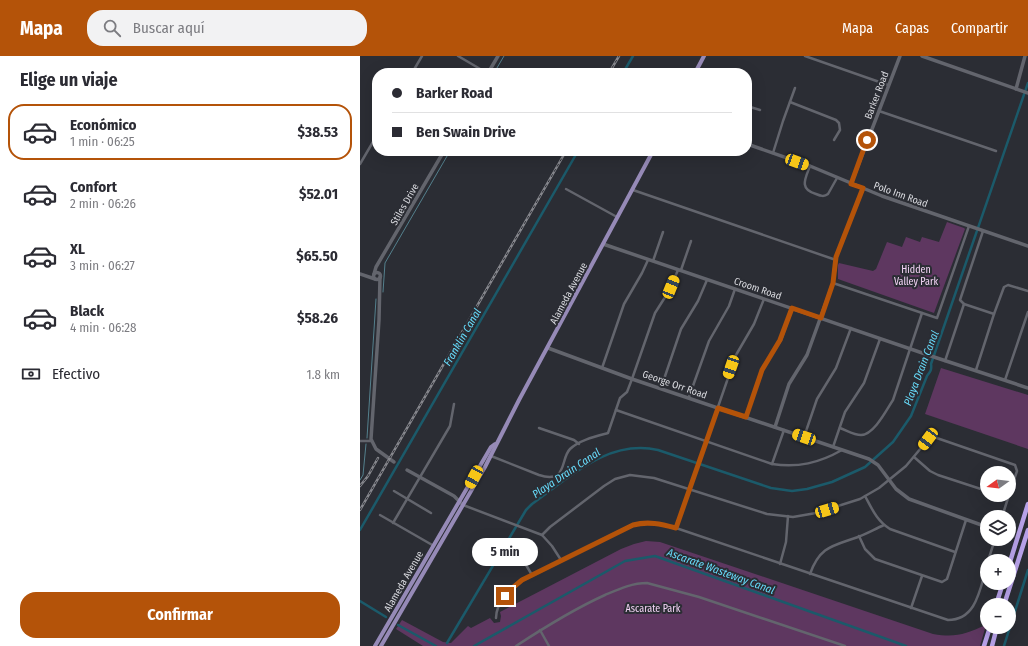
<!DOCTYPE html>
<html lang="es">
<meta charset="utf-8">
<style>
:root{--surface:#fff;--page:#f2f2f3;--text:#2b2b33;--muted:#7c7c81;--line:#e1e1e2;--accent:#b45309}
body{margin:0;font-family:"Fira Sans Condensed",sans-serif;background:var(--page);color:var(--text);height:100vh;display:flex;flex-direction:column;font-size:15px;white-space:nowrap}
*{box-sizing:border-box;margin:0}
p{font-size:13px;color:var(--muted)}
.icon{flex:none;width:22px;height:22px;fill:none;stroke:currentColor;stroke-width:2;stroke-linecap:round;stroke-linejoin:round}
.map{position:relative;flex:1;overflow:hidden}
.drawer{display:flex;flex-direction:column;background:var(--surface);width:360px}
.drawer>*{flex:none}
.guide{position:absolute;left:12px;top:12px;width:380px;height:88px;border-radius:16px;box-shadow:0 4px 16px #0002;display:grid;align-content:center;height:88px;padding:0 20px;background:var(--surface)}
.needle{width:26px;rotate:255deg}
.controls{position:absolute;left:620px;top:410px;display:grid;gap:8px}
.controls a{display:grid;place-items:center;width:36px;height:36px;border-radius:50%;background:var(--surface);box-shadow:0 4px 16px #0002;font-size:20px}
.end{position:absolute;width:18px;height:18px;margin:-9px;border:5px solid #b45309;background:#fff;box-shadow:0 0 0 2px #fff}
.from{border-radius:50%}
.bubble{position:absolute;height:28px;border-radius:14px;background:var(--surface);box-shadow:0 4px 16px #0002;font-size:13px;font-weight:700;line-height:28px;text-align:center}
.car{position:absolute;width:12px;height:24px;margin:-12px -6px;border-radius:5px;box-shadow:0 0 3px 1px #0007;background:linear-gradient(#f5c518 24%,#345 0 40%,#f5c518 0 76%,#345 0 86%,#f5c518 0)}
.guide b{display:flex;align-items:center;gap:14px;height:38px;font-size:15px}
.guide b+b{border-top:1px solid var(--line)}
.guide i{width:10px;height:10px;background:var(--text)}
ul{padding:0;list-style:none}
li{display:flex;align-items:center;gap:12px;height:56px;margin:0 8px 6px;padding:0 12px;border:2px solid transparent;border-radius:16px}
li div{flex:1}
li b{display:block;font-size:15px}
li em{font-style:normal;font-weight:700}
li.current{border-color:var(--accent)}
li>.icon{width:36px;height:36px;stroke-width:1.5}
h2{padding:0 20px;font-size:18px;line-height:48px}
.pay{display:flex;align-items:center;gap:10px;height:44px;padding:0 20px;font-size:15px}
.pay p{margin-inline-start:auto}
.action{display:flex;gap:8px;margin-top:auto;padding:8px 20px}
.action a{flex:1;height:46px;border-radius:16px;background:var(--accent);color:#fff;font-size:16px;font-weight:700;line-height:46px;text-align:center}
header{display:flex;align-items:center;gap:24px;box-sizing:border-box;height:56px;padding:0 20px;background:var(--accent);color:#fff}
header strong{font-size:19px}
nav{display:flex;gap:22px;margin-inline-start:auto;font-size:14px}
.search{width:280px;height:36px;background:var(--page);display:flex;align-items:center;gap:10px;box-sizing:border-box;padding:0 14px;border-radius:16px;color:var(--muted);font-size:15px}
main{display:flex;flex:1;min-height:0}
.map>svg:first-child{display:block}
</style>
<header>
<strong>Mapa</strong>
<div class="search"><svg class="icon" aria-label="search" viewBox="0 0 24 24"><circle cx="10" cy="10" r="6"/><path d="M15 15l6 6"/></svg>Buscar aquí</div>
<nav><a>Mapa</a><a>Capas</a><a>Compartir</a></nav>
</header>
<main>
<section class="drawer">
<h2>Elige un viaje</h2>
<ul>
<li class="current"><svg class="icon" aria-label="car" viewBox="0 0 24 24"><path d="M5 17H2v-5l4-1 3-4h7l3 4 3 1v5h-3M9 17h6M6 11h13"/><circle cx="7" cy="17" r="2"/><circle cx="17" cy="17" r="2"/></svg><div><b>Económico</b><p>1 min · 06:25</p></div><em>$38.53</em></li>
<li><svg class="icon" aria-label="car" viewBox="0 0 24 24"><path d="M5 17H2v-5l4-1 3-4h7l3 4 3 1v5h-3M9 17h6M6 11h13"/><circle cx="7" cy="17" r="2"/><circle cx="17" cy="17" r="2"/></svg><div><b>Confort</b><p>2 min · 06:26</p></div><em>$52.01</em></li>
<li><svg class="icon" aria-label="car" viewBox="0 0 24 24"><path d="M5 17H2v-5l4-1 3-4h7l3 4 3 1v5h-3M9 17h6M6 11h13"/><circle cx="7" cy="17" r="2"/><circle cx="17" cy="17" r="2"/></svg><div><b>XL</b><p>3 min · 06:27</p></div><em>$65.50</em></li>
<li><svg class="icon" aria-label="car" viewBox="0 0 24 24"><path d="M5 17H2v-5l4-1 3-4h7l3 4 3 1v5h-3M9 17h6M6 11h13"/><circle cx="7" cy="17" r="2"/><circle cx="17" cy="17" r="2"/></svg><div><b>Black</b><p>4 min · 06:28</p></div><em>$58.26</em></li>
</ul>
<div class="pay"><svg class="icon" aria-label="cash" viewBox="0 0 24 24"><path d="M3 7h18v10H3z"/><circle cx="12" cy="12" r="2"/></svg>Efectivo<p>1.8 km</p></div>
<div class="action"><a>Confirmar</a></div>
</section>
<div class="map">
<svg width="668" height="590" viewBox="0 0 668 590">
<rect width="100%" height="100%" fill="#2b2d34"/>
<!-- green -->
<g fill="#5e3760">
<polygon points="587,166 604,172 605,173 574,257 478,223 478,209 479,207 513,215 516,213 527,186 542,191 546,181 560,186 562,181 579,186"/>
<polygon points="581,312 668,339 668,393 565,358"/>
<path d="M286 485 300 486 573 578C596 582 605 578 626 569L620 590H63L36 573 42 564 83 586 91 587 108 570 111 572 130 562 134 567 140 566 141 560 140 556 261 493 274 488Z"/>
</g>
<g fill="none" stroke-linecap="round" stroke-linejoin="round">
<!-- stream -->
<g stroke="#54808d" stroke-width="1">
<polyline points="134,17 144,0"/>
<polyline points="23,236 25,207 90,95"/>
<polyline points="7,382 16,243"/>
<polyline points="0,424 3,419 6,388"/>
</g>
<!-- canal -->
<g stroke="#1b5a6a" stroke-width="2.5">
<polyline points="263,17 273,0"/>
<polyline points="0,474 218,95"/>
<polyline points="0,545 26,561"/>
<polyline points="38,569 76,590"/>
<path d="M87 587 166 454 172 448C210 421 248 383 298 394L411 432 432 435 447 433 472 426 505 411 533 386 551 360 567 320C570 316 572 314 571 308L668 27"/>
<polyline points="114,590 265,505 295,500 546,590"/>
<polyline points="644,590 668,514"/>
</g>
<!-- street -->
<g stroke="#63656d" stroke-width="2.5">
<polyline points="98,0 127,17"/>
<polyline points="445,0 528,29"/>
<polyline points="52,17 62,0"/>
<polyline points="430,46 476,64 479,67 480,74 474,84"/>
<polyline points="387,50 400,54"/>
<polyline points="519,55 636,95"/>
<polyline points="413,97 423,65 435,32"/>
<polyline points="0,108 17,79"/>
<path d="M450 110C445 123 439 133 456 138 461 140 464 141 468 138L477 122"/>
<polyline points="206,133 257,161"/>
<polyline points="273,134 476,204"/>
<polyline points="623,175 600,244 604,248 634,258"/>
<polyline points="293,205 303,176"/>
<polyline points="321,214 331,185"/>
<polyline points="473,227 577,262 609,170"/>
<polyline points="585,305 604,248"/>
<polyline points="242,312 264,248 282,217 288,204"/>
<polyline points="616,314 634,258 644,231 648,229 668,235"/>
<polyline points="645,324 668,256"/>
<polyline points="301,332 321,273 338,245 347,224"/>
<polyline points="329,341 349,285 369,250 375,233"/>
<path d="M256 354 412 408C438 412 459 407 482 394"/>
<polyline points="386,361 402,314 421,284 432,253"/>
<polyline points="179,372 214,384 219,388"/>
<path d="M480 372C486 374 494 379 501 379 514 379 527 353 533 344L562 257"/>
<polyline points="444,381 457,343 476,312 491,272"/>
<polyline points="0,385 11,385"/>
<polyline points="473,391 485,356 504,327 520,283"/>
<path d="M131 400 179 419C208 428 200 403 210 393 219 384 237 380 248 377L260 342 267 336 272 323 295 257 309 235 318 214"/>
<polyline points="554,401 570,415 578,419 627,435"/>
<polyline points="412,408 424,374"/>
<polyline points="34,435 71,457"/>
<polyline points="638,439 648,442"/>
<path d="M505 440C512 453 517 465 530 473L595 496"/>
<polyline points="103,449 182,479 192,490 201,504"/>
<polyline points="20,459 74,490"/>
<polyline points="642,461 649,439"/>
<polyline points="33,467 90,370 94,348"/>
<polyline points="316,472 376,299 394,268 404,243"/>
<polyline points="182,479 190,471 244,430 255,423 270,419 294,422 407,458 433,461 456,457 500,443 519,432 546,410 571,380 655,409 657,415 649,439"/>
<polyline points="499,480 505,493 515,503 582,526 587,523 606,464"/>
<polyline points="628,505 635,483"/>
<polyline points="420,508 426,486 428,460"/>
<polyline points="166,509 172,519"/>
<path d="M450 518C460 490 473 490 498 481 506 478 515 473 524 469"/>
<polyline points="551,552 562,520"/>
<path d="M136 562C136 547 150 532 162 524L273 469 281 467H295L316 472 588 564C617 564 620 532 627 510"/>
<polyline points="180,574 189,590"/>
<path d="M156 590C185 571 214 553 245 539 259 533 272 527 287 527L339 541 485 590"/>
</g>
<!-- secondary -->
<g stroke="#63656d" stroke-width="3.5">
<polyline points="562,0 668,37"/>
<polyline points="128,17 138,0"/>
<polyline points="656,33 665,0"/>
<polyline points="387,88 450,110 522,140 668,190"/>
<polyline points="491,128 540,0"/>
<polyline points="243,188 577,302 668,332"/>
<circle cx="17" cy="220" r="3.5"/>
<polyline points="0,218 15,223"/>
<polyline points="14,218 16,211 84,95"/>
<polyline points="20,221 19,264 11,383 16,393 34,406"/>
<polyline points="188,292 272,323 509,403 518,409 536,433 549,443 627,471"/>
<polyline points="415,371 429,328 447,299 473,227 476,201 503,132"/>
<polyline points="47,414 94,440 103,449"/>
<polyline points="649,479 653,480"/>
</g>
<!-- primary -->
<g stroke="#968ab7" stroke-width="4">
<polyline points="335,17 344,0"/>
<polyline points="15,590 131,391 135,388"/>
<polyline points="21,590 125,411 159,344 293,95"/>
</g>
<!-- highway -->
<g stroke="#b8a2e9" stroke-width="4.5">
<polyline points="649,509 668,448"/>
<polyline points="636,549 643,527"/>
<polyline points="644,549 668,474"/>
<polyline points="624,590 630,571"/>
<polyline points="632,590 637,571"/>
</g>
<defs>
<g id="rail">
<polyline points="249,17 259,0"/>
<polyline points="0,430 8,420 18,402"/>
<polyline points="0,454 206,95"/>
</g>
</defs>
<!-- rail casing -->
<use href="#rail" stroke="#87888e" stroke-width="2.5"/>
<!-- rail -->
<use href="#rail" stroke="#2b2d34" stroke-width="1" stroke-dasharray="3" stroke-linecap="butt"/>
</g>
<g fill="none" stroke-linecap="round" stroke-linejoin="round">
<!-- route -->
<path stroke="#b45309" stroke-width="5" d="M145 540 150 534 162 524 273 469C288 465 301 468 316 472L358 352 386 361 402 314 420 284 432 252 461 262 473 227 476 201 503 132 491 128 507 84"/>
</g>
<g text-anchor="middle" stroke-width="4" stroke-linejoin="round" paint-order="stroke">
<!-- street labels -->
<g font-size="10" fill="#d9dadf" stroke="#2b2d34">
<text transform="translate(516 39) rotate(-69)" y="4">Barker Road</text>
<text transform="translate(541 138) rotate(20)" y="4">Polo Inn Road</text>
<text transform="translate(44 148) rotate(-60)" y="4">Stiles Drive</text>
<text transform="translate(398 232) rotate(19)" y="4">Croom Road</text>
<text transform="translate(208 237) rotate(-62)" y="4">Alameda Avenue</text>
<text transform="translate(315 328) rotate(19)" y="4">George Orr Road</text>
<text transform="translate(43 525) rotate(-60)" y="4">Alameda Avenue</text>
</g>
<!-- park labels -->
<g font-size="10" fill="#f5d5f7" stroke="#2b2d34">
<text x="556" y="217">Hidden<tspan x="556" dy="12">Valley Park</tspan></text>
<text x="293" y="556">Ascarate Park</text>
</g>
<!-- water labels -->
<g font-size="11" font-style="italic" fill="#67dcfb" stroke="#2b2d34">
<text transform="translate(102 281) rotate(-60)" y="4">Franklin Canal</text>
<text transform="translate(561 312) rotate(-69)" y="4">Playa Drain Canal</text>
<text transform="translate(206 417) rotate(-34)" y="4">Playa Drain Canal</text>
<text transform="translate(361 515) rotate(20)" y="4">Ascarate Wasteway Canal</text>
</g>
</g>
</svg>
<div class="controls">
<a><svg class="needle" viewBox="-14 -14 28 28"><path d="M0-13l5 13h-10z" fill="#e53935"/><path d="M0 13l5-13h-10z" fill="#7c7c81"/></svg></a>
<a><svg class="icon" aria-label="layers" viewBox="0 0 24 24"><path d="M12 4l9 5-9 5-9-5zM3 14l9 5 9-5"/></svg></a>
<a>+</a>
<a>−</a>
</div>
<i class="end from" style="left:507px;top:84px"></i>
<i class="end" style="left:145px;top:540px"></i>
<div class="bubble" style="left:112px;top:482px;width:66px">5 min</div>
<i class="car" style="left:437px;top:106px;rotate:110deg"></i>
<i class="car" style="left:311px;top:231px;rotate:22deg"></i>
<i class="car" style="left:371px;top:311px;rotate:199deg"></i>
<i class="car" style="left:444px;top:381px;rotate:289deg"></i>
<i class="car" style="left:568px;top:383px;rotate:217deg"></i>
<i class="car" style="left:114px;top:421px;rotate:208deg"></i>
<i class="car" style="left:467px;top:454px;rotate:73deg"></i>
<div class="guide">
<b><i class="from"></i>Barker Road</b>
<b><i></i>Ben Swain Drive</b>
</div>
</div>
</main>
